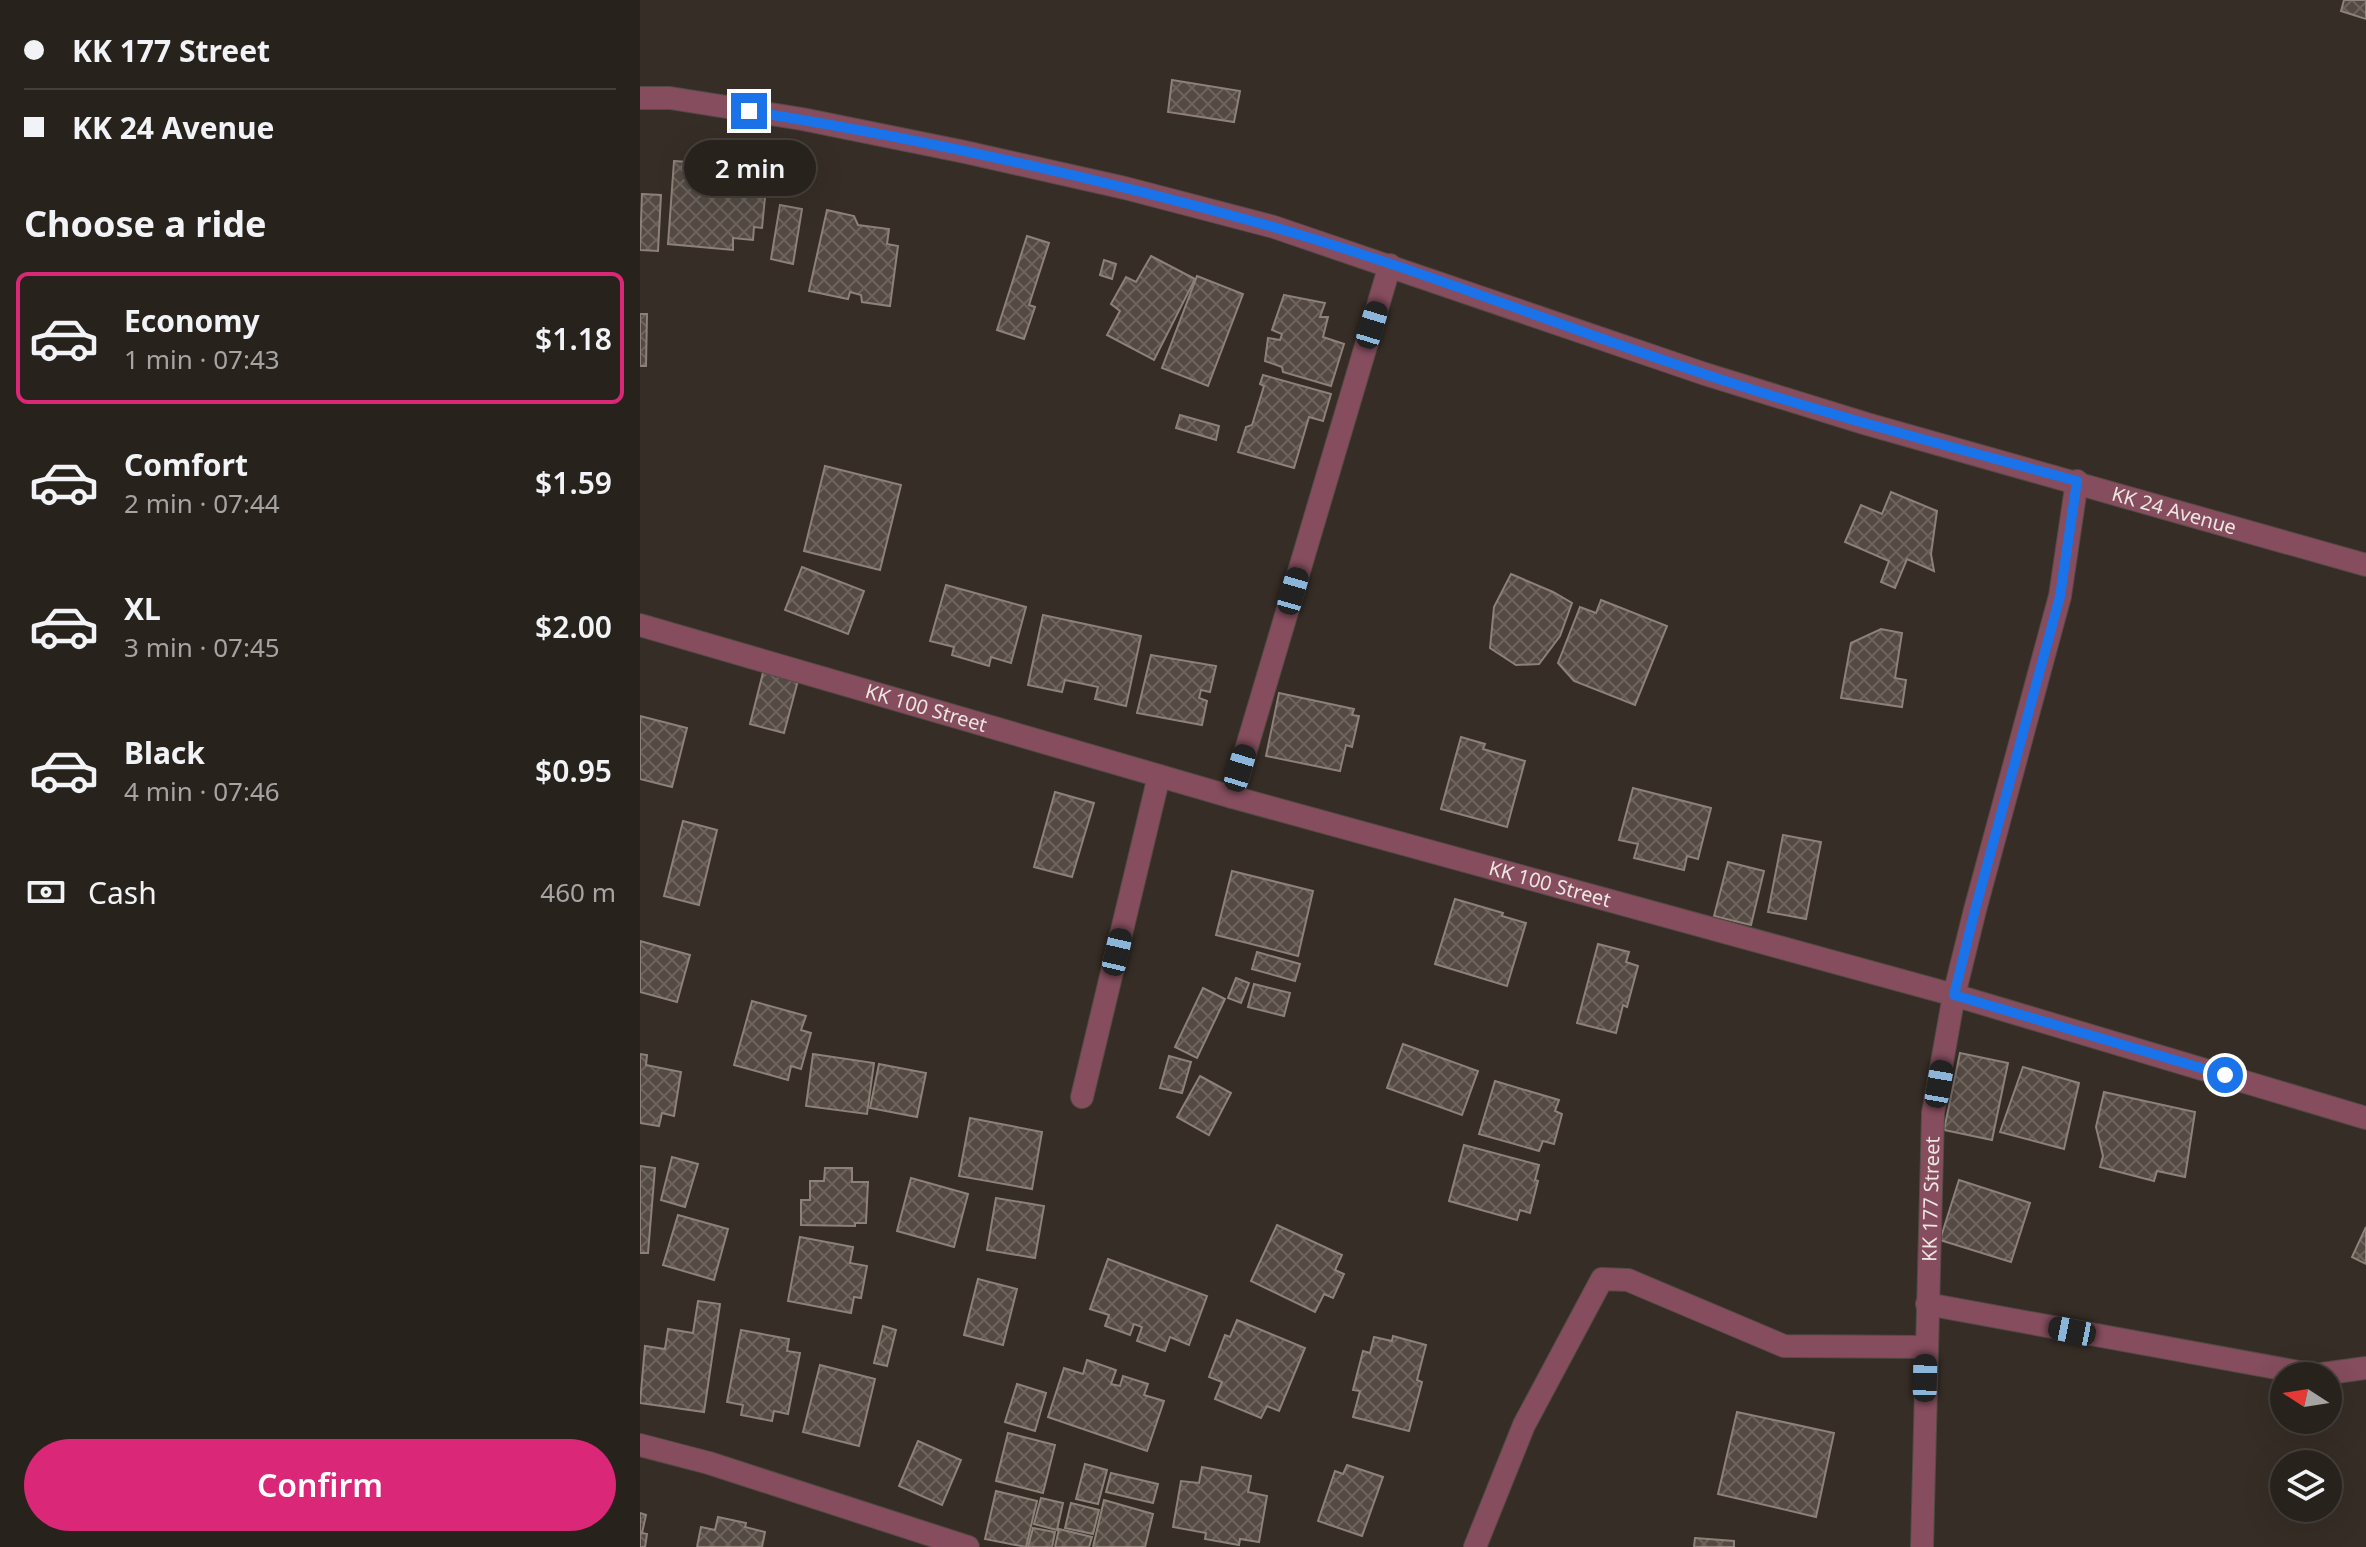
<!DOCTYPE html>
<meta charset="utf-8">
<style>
:root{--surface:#28221c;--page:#342f29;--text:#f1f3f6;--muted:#a5a4a3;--line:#443f3b;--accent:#db2777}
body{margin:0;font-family:"Noto Sans",sans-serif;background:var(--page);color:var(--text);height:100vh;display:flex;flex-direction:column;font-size:30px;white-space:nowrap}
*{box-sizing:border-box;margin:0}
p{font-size:26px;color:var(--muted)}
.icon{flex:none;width:44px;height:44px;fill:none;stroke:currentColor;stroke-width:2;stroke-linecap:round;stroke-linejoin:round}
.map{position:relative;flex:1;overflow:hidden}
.drawer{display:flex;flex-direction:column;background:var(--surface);width:640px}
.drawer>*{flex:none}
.hud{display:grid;align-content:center;height:176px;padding:0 24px;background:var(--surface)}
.needle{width:52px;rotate:282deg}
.buttons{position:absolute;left:1630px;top:1362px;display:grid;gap:16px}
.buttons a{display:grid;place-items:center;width:72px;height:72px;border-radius:50%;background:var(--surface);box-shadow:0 8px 32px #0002,0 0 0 2px var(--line);font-size:40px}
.end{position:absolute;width:36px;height:36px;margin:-18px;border:10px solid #1a73e8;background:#fff;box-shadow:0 0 0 4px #fff}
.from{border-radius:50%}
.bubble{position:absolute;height:56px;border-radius:28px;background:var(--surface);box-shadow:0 8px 32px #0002,0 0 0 2px var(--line);font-size:26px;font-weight:600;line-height:56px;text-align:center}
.car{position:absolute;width:24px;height:48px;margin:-24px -12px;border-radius:10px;box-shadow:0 0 6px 2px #0007;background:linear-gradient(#222 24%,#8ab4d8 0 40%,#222 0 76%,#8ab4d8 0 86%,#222 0)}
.hud b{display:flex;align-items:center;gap:28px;height:76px;font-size:30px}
.hud b+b{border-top:2px solid var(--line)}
.hud i{width:20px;height:20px;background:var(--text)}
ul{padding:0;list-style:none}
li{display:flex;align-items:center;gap:24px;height:132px;margin:0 16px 12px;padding:0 8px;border:4px solid transparent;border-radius:12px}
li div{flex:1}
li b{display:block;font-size:30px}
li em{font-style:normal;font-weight:600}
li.selected{border-color:var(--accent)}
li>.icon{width:72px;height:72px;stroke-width:1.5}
h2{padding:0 24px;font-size:36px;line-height:96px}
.pay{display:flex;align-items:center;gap:20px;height:88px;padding:0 24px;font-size:30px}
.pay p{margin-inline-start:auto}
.action{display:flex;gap:16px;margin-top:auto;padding:16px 24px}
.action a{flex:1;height:92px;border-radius:48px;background:var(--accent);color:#fff;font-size:32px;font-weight:600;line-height:92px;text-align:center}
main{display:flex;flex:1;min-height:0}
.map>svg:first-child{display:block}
</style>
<main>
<section class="drawer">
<div class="hud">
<b><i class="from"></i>KK 177 Street</b>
<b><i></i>KK 24 Avenue</b>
</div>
<h2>Choose a ride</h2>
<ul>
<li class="selected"><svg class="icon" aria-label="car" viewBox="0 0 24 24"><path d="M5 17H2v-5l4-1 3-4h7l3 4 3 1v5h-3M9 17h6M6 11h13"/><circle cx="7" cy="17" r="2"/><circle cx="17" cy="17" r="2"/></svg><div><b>Economy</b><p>1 min · 07:43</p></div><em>$1.18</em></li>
<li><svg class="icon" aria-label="car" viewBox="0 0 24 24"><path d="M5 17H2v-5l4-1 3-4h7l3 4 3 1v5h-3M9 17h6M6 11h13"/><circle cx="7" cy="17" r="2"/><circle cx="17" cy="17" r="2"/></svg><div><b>Comfort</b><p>2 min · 07:44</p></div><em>$1.59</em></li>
<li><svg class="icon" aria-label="car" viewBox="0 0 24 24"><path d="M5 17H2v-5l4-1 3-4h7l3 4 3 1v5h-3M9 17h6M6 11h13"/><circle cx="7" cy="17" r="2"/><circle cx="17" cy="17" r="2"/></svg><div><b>XL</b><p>3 min · 07:45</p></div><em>$2.00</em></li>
<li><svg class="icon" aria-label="car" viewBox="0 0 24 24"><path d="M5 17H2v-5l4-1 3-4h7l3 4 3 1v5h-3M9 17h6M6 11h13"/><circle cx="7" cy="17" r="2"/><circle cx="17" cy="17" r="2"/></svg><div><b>Black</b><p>4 min · 07:46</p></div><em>$0.95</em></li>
</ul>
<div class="pay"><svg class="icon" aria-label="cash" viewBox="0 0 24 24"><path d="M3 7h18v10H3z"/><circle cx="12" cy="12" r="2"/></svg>Cash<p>460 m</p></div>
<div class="action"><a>Confirm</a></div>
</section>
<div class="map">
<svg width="1726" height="1547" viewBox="0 0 1726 1547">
<defs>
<pattern id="building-cross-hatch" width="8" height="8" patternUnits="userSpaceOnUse" patternTransform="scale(2)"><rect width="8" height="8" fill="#544a43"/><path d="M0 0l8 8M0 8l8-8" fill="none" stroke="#6d645e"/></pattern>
</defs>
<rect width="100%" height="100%" fill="#362d26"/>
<!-- building -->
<g fill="url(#building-cross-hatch)" stroke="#8d8179" stroke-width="2">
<polygon points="1704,0 1726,0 1726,19 1701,11"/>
<polygon points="532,80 600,91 594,122 528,112"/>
<polygon points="34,161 121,167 120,196 125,197 122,228 114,227 113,240 93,238 93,250 28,244"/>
<polygon points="2,194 21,195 18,251 0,250"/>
<polygon points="140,205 162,209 153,264 131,259"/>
<polygon points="187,210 214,216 218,225 249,229 247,244 258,246 250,306 222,302 221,295 210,292 208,299 169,291"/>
<polygon points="387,236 409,243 389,305 395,307 384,339 357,330"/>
<polygon points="511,256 555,279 514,360 467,335 480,311 471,304 486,277 496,282"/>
<polygon points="464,260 476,264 472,279 460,275"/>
<polygon points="557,276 603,294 568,386 522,368"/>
<polygon points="644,295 685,303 680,317 688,317 683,337 704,344 691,386 643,372 642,367 625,361 628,338 640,340 642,334 632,330"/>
<polygon points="0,314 7,314 6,366 0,366"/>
<polygon points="623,375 691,394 683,421 669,417 654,468 598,452 606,427 612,425 624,386 620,384"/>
<polygon points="540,415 579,426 576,440 536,428"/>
<polygon points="185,466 261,485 240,570 164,551"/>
<polygon points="1251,492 1297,511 1291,554 1294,571 1267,559 1255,588 1241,582 1249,561 1205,542 1221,505 1242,514"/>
<polygon points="162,567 224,591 208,634 145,610"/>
<polygon points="871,574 913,592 932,603 920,636 899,664 876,665 850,648 854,607"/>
<polygon points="306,585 386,607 371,663 351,657 349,666 312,655 314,647 290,641"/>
<polygon points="961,600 1027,626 995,705 934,681 918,663 940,607 956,613"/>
<polygon points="403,615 501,636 486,706 455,699 458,687 425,680 422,692 388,685"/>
<polygon points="1241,629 1262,633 1255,678 1266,680 1262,707 1201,698 1211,643"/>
<polygon points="511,655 576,666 570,692 561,690 559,698 567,701 562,725 497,713"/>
<polygon points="125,665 160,673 144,733 110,724"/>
<polygon points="639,693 714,709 712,715 719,716 712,747 706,745 700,771 626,756"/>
<polygon points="0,716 47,728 32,787 0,779"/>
<polygon points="821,737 845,744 843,749 885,761 867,827 801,809"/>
<polygon points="993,788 1071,808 1058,859 1047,856 1044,870 994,858 998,844 979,840"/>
<polygon points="415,792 454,803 432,877 394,867"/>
<polygon points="43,821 77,830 59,905 24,896"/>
<polygon points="1143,835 1181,842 1166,919 1128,912"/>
<polygon points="1088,862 1124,871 1111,925 1074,916"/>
<polygon points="592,871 673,891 658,956 576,935"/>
<polygon points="815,899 863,913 862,916 886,923 867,986 795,964"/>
<polygon points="0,941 50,955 37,1002 0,992"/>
<polygon points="958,944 989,952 986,962 998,966 987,1007 983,1005 976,1033 937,1023"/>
<polygon points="617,952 660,964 655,981 612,969"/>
<polygon points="596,978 609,983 601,1003 588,998"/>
<polygon points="614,984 650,993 644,1016 608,1007"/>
<polygon points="563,988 585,999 557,1058 535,1047"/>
<polygon points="112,1001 166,1016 161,1030 171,1033 161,1069 151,1066 148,1080 94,1065"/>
<polygon points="763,1044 838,1071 822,1115 747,1088"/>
<polygon points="1320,1053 1368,1063 1352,1140 1304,1130"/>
<polygon points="0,1054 7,1055 6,1065 41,1072 34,1116 22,1113 19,1126 0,1123"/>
<polygon points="173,1054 234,1063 227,1114 166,1106"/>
<polygon points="529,1056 551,1062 542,1093 520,1088"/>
<polygon points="239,1064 286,1073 277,1117 230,1108"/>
<polygon points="1383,1067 1439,1083 1424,1149 1360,1132"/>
<polygon points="560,1076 591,1093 569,1135 537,1117"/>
<polygon points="855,1081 919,1100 915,1111 922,1114 914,1144 903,1141 899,1151 839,1134"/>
<polygon points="1464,1092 1555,1112 1545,1177 1517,1171 1514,1181 1460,1167 1463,1156 1456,1127"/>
<polygon points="330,1118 402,1132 392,1189 319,1176"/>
<polygon points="824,1145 899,1165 895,1180 898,1181 890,1213 880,1210 877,1220 809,1201"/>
<polygon points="32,1157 58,1164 45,1207 21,1200"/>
<polygon points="0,1166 15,1168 8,1253 0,1253"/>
<polygon points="185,1168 212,1168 212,1182 228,1182 226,1223 215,1223 215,1226 161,1225 161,1200 170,1200 170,1181 184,1181"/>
<polygon points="271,1178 328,1194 314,1247 257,1231"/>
<polygon points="1319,1180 1390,1203 1371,1262 1300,1240"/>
<polygon points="356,1198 404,1206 395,1258 347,1250"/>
<polygon points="38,1215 88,1229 74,1280 23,1265"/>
<polygon points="637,1225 702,1255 695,1270 704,1274 693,1298 684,1294 675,1312 611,1281"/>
<polygon points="1726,1227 1726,1264 1712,1257"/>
<polygon points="160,1237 213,1247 210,1263 227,1266 221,1298 214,1297 211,1313 148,1301"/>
<polygon points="468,1259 567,1296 549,1345 530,1337 525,1351 497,1341 502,1327 494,1324 490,1335 465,1326 469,1315 450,1309"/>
<polygon points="338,1279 377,1289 363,1345 324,1335"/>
<polygon points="58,1301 80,1304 64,1412 0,1403 5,1346 25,1349 28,1329 53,1333"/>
<polygon points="597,1320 665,1348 639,1411 627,1406 621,1418 575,1399 582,1382 569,1377 585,1335 590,1337"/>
<polygon points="243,1326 256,1330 247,1366 234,1363"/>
<polygon points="101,1330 149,1339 147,1351 160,1353 148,1414 134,1411 132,1421 101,1415 103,1405 87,1402"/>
<polygon points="753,1336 786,1345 777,1380 782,1382 769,1431 713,1417 720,1391 713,1390 723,1351 730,1353 734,1337 752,1341"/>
<polygon points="447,1360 476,1370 471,1384 480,1386 483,1376 508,1384 504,1395 524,1401 507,1451 408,1417 424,1368 443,1374"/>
<polygon points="180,1365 235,1379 219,1446 163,1432"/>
<polygon points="377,1384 406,1393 395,1431 365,1422"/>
<polygon points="1097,1412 1194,1433 1176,1517 1078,1494"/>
<polygon points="368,1433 415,1445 403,1493 356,1481"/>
<polygon points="278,1441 321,1460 302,1505 259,1486"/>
<polygon points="445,1464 467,1470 458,1504 436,1499"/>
<polygon points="707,1465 743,1477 722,1536 678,1521 695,1471 703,1474"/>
<polygon points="562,1467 611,1476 608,1492 627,1496 619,1542 600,1539 599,1545 565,1539 566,1533 533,1527 541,1481 559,1483"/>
<polygon points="471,1473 518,1484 513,1503 466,1492"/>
<polygon points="356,1491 397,1501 386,1547 345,1539"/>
<polygon points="401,1498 423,1503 417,1530 394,1524"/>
<polygon points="464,1500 513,1514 505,1547 453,1547"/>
<polygon points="431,1503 459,1510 453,1534 425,1528"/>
<polygon points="0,1513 6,1515 2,1533 7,1534 5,1547 0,1547"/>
<polygon points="78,1517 106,1523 105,1527 125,1532 122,1547 57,1547 61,1527 75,1530"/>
<polygon points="393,1528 415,1532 412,1547 388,1547"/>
<polygon points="419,1529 452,1537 449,1547 415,1547"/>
<polygon points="1055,1538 1094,1541 1094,1547 1054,1547"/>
</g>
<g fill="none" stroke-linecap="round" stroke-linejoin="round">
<defs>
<g id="minor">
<path id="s1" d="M0 625 592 797 1314 995 1335 910 1420 596 1437 481"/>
<polyline points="592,797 750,265"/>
<polyline points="442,1097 519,776"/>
<polyline points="1287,1304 1675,1375 1726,1368"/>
<polyline points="0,1445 69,1463 328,1547"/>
<polyline points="835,1547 884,1425 962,1279 988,1280 1144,1346 1286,1347"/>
<path id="s2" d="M1282 1547 1293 1113 1314 995 1726 1118"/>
</g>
<g id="tertiary">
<path id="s3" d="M0 98H30L162 119 325 152 485 188 634 227 1065 374 1227 424 1726 565"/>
</g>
</defs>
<!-- minor casing -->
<use href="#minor" stroke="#534a44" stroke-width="24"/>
<!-- tertiary casing -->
<use href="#tertiary" stroke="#534a44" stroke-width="24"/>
<!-- minor -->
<use href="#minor" stroke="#854d5e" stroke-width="22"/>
<!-- tertiary -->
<use href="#tertiary" stroke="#854d5e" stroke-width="22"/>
</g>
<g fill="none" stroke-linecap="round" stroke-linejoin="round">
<!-- route -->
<path stroke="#1a73e8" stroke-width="10" d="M109 111C284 139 459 178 630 226 777 268 919 326 1064 374 1187 415 1312 447 1437 481L1420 596 1335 910 1314 995 1585 1075"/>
</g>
<g text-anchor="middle" stroke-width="7" stroke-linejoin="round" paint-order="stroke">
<!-- street labels -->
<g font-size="20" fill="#ece5e1" stroke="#362d26">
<text dy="7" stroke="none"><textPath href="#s3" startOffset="1592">KK 24 Avenue</textPath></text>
<text dy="7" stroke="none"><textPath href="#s1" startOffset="298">KK 100 Street</textPath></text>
<text dy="7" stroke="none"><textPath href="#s1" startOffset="946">KK 100 Street</textPath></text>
<text dy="7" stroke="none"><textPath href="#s2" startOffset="348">KK 177 Street</textPath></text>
</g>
</g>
</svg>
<div class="buttons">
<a><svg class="needle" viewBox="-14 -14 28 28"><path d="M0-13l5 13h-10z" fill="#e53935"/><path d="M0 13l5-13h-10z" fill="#a5a4a3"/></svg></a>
<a><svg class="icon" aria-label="layers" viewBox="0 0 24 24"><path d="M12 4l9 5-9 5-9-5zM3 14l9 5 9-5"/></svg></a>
</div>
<i class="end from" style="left:1585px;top:1075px"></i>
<i class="end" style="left:109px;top:111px"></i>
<div class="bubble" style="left:44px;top:140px;width:132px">2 min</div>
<i class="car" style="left:732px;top:325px;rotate:17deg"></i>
<i class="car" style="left:653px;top:591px;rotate:16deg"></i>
<i class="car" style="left:600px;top:768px;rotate:17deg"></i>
<i class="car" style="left:477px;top:952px;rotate:13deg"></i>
<i class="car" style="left:1299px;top:1084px;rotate:10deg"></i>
<i class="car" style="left:1432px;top:1331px;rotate:281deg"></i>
<i class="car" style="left:1285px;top:1378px;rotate:1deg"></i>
</div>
</main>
